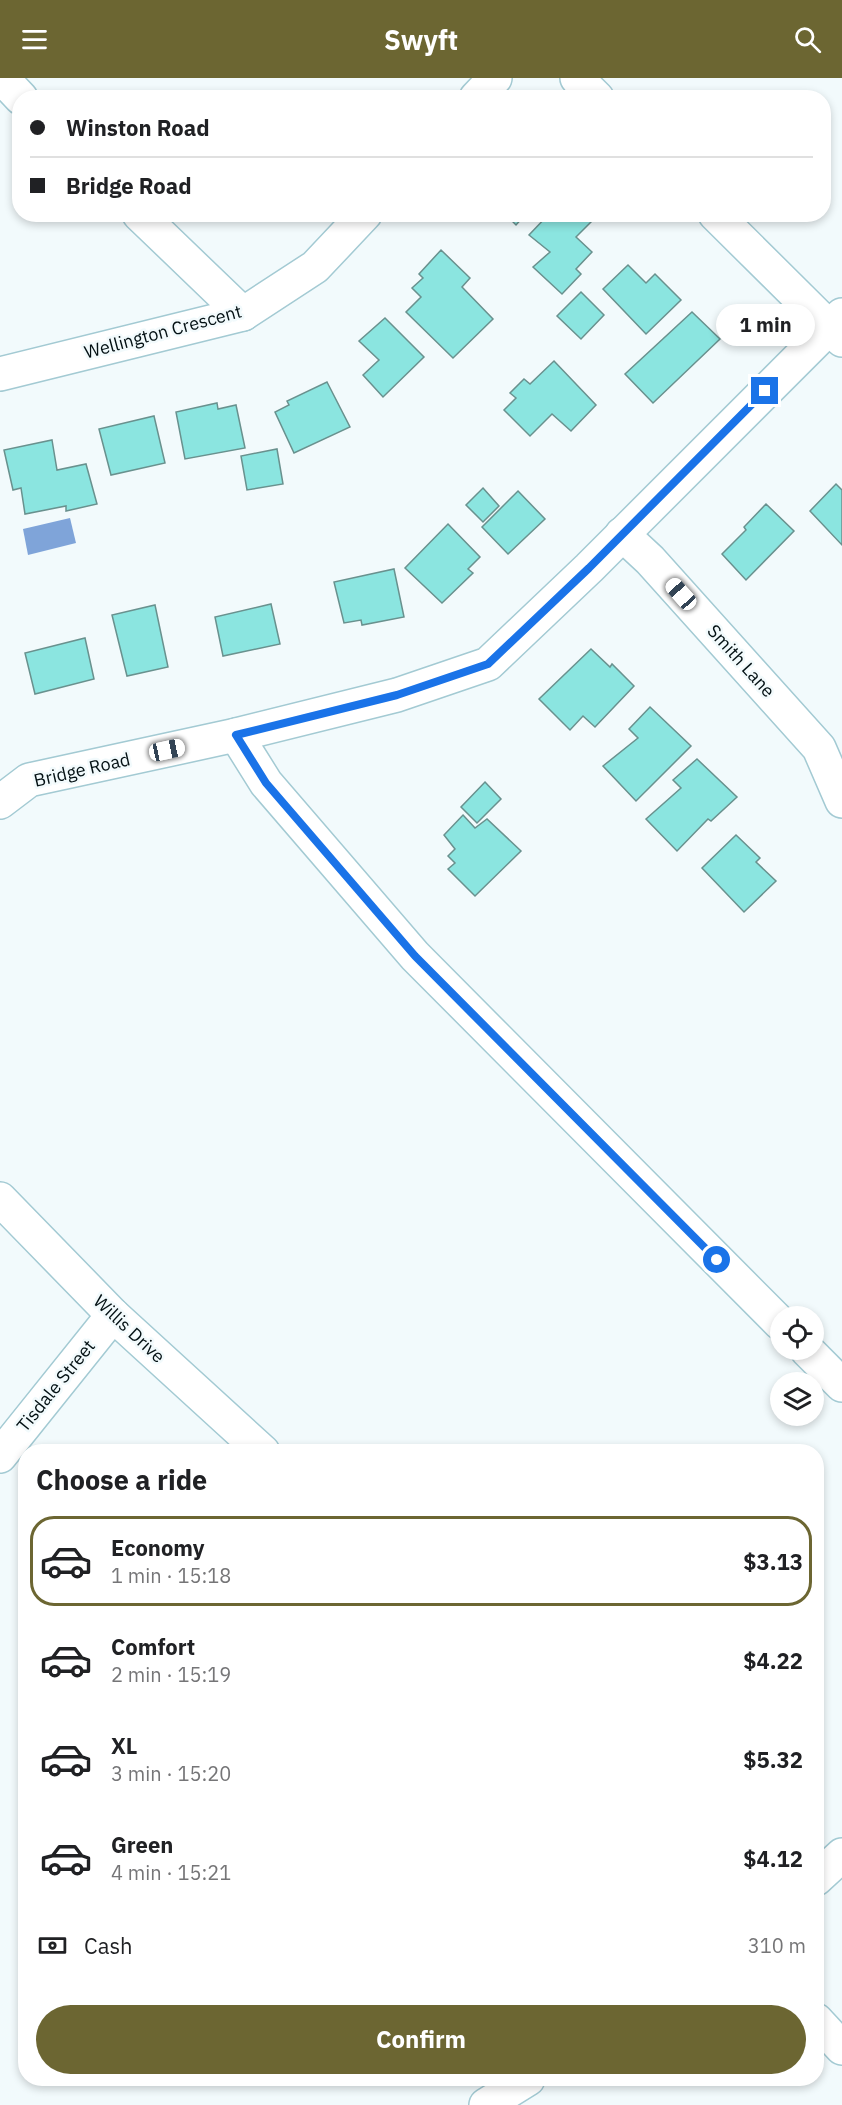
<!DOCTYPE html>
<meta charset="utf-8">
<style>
:root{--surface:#fff;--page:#f6f6f6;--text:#202124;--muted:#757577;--line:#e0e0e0;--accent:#6c6632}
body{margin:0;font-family:"IBM Plex Sans",sans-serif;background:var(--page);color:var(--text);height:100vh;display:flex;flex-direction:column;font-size:22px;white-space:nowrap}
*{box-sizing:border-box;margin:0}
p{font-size:20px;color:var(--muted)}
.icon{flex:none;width:33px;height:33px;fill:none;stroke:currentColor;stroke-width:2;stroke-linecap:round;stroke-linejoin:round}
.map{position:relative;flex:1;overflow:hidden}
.drawer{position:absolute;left:18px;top:1366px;width:806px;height:642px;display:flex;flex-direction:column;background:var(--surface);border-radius:24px;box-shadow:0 3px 9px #0003}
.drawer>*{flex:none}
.top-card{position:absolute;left:12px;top:12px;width:819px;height:132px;border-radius:24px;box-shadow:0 3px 9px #0003;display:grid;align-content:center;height:132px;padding:0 18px;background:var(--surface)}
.controls{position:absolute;left:770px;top:1228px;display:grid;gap:12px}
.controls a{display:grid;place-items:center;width:54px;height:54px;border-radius:50%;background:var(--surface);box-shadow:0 3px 9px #0003;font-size:30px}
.end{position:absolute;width:27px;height:27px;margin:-14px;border:8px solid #1a73e8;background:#fff;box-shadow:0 0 0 3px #fff}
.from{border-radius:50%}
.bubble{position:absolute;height:42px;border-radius:21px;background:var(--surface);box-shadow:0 3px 9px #0003;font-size:20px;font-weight:700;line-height:42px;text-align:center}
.car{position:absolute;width:18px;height:36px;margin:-18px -9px;border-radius:8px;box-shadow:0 0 4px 2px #0007;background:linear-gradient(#fff 24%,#345 0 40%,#fff 0 76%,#345 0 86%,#fff 0)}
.top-card b{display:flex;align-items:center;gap:21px;height:57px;font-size:22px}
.top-card b+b{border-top:2px solid var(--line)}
.top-card i{width:15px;height:15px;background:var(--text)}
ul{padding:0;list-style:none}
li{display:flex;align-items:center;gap:18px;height:90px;margin:0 12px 9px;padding:0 6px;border:3px solid transparent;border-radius:24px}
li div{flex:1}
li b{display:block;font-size:22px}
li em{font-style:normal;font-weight:700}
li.selected{border-color:var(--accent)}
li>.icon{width:54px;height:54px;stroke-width:1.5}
h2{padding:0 18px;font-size:27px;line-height:72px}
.pay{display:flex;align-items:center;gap:15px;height:66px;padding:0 18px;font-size:22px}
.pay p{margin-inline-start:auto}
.primary-button{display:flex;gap:12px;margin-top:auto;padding:12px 18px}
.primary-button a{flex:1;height:69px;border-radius:36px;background:var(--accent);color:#fff;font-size:24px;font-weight:700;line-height:69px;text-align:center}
header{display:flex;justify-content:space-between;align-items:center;height:78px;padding:0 18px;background:var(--accent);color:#fff;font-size:27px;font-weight:700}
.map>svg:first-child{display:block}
</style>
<header><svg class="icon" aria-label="menu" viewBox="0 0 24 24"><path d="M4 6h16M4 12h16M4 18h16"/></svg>Swyft<svg class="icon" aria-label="search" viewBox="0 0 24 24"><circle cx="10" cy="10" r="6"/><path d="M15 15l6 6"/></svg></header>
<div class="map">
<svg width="842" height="2027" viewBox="0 0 842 2027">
<rect width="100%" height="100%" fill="#f2fafc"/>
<!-- water -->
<polygon fill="#7fa4d9" points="70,440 76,465 28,477 23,451"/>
<!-- building -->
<g fill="#8be5e0" stroke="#69918e" stroke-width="1.5">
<polygon points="505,136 526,136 516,147"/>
<polygon points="549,136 588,136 593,142 576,159 592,174 576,191 581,196 562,216 533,189 550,174 529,157"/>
<polygon points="441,172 470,200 462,209 493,241 453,280 406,234 421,219 412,210 423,200 419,196"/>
<polygon points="628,187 646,205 655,196 681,222 646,256 603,211"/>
<polygon points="581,214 604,237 581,261 557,238"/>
<polygon points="692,234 720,261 653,325 625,296"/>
<polygon points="385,240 424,279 383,319 363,297 379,282 359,263"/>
<polygon points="554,283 596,327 571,353 552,336 530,358 504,332 516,320 510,315 524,301 530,306"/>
<polygon points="327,304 350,349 294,375 275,334 289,327 287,323"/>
<polygon points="217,325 218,331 236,327 245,370 185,381 176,334"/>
<polygon points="154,338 165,385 111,397 99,351"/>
<polygon points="52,362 57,392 86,386 97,426 66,433 66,428 25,436 21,410 13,412 4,372"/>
<polygon points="277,371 283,406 247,412 241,378"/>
<polygon points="836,406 842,412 842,467 810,433"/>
<polygon points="483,410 499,428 483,444 466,427"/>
<polygon points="518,413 545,441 508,476 482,449"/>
<polygon points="766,426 794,453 746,502 722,476 746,452 744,449"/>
<polygon points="448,446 480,479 468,491 473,495 442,525 405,490"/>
<polygon points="394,491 404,539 362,547 361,542 344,545 334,504"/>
<polygon points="271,526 280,566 223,578 215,539"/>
<polygon points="155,527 168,589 127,598 112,537"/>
<polygon points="85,560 94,601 35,616 25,575"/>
<polygon points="591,571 610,589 612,586 634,608 595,649 583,638 570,652 539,621"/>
<polygon points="650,629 691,668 636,723 603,688 638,660 629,651"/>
<polygon points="697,681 737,719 711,743 708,741 677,773 646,741 681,710 673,702"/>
<polygon points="485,704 501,721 477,745 461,729"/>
<polygon points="463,737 475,750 487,741 521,773 475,818 448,791 455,785 448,778 455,771 444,757"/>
<polygon points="736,757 760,780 756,784 776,803 744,834 702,790"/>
</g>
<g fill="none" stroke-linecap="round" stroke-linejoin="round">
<defs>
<g id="street">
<polyline points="2,0 21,20"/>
<polyline points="577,0 597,20"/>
<polyline points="476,20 495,0"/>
<polyline points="139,136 243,236"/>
<polyline points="715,136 842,262"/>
<polyline points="0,296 243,236 315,189 365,136"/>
<polyline points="622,456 650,482 819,670 842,723"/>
<polyline points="236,657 266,705 415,878 780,1245"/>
<polyline points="0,1121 113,1237 263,1374"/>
<polyline points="807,1272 842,1307"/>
<polyline points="0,1378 113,1237"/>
<polyline points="816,1801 842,1777"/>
<polyline points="816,1942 842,1970"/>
<polyline points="486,2027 528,2001"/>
</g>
<polyline id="secondary" points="0,724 29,702 236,657 397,617 488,586 589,490 842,237"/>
</defs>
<!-- street casing -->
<use href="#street" stroke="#a3cad3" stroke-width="36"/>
<!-- secondary casing -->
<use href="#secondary" stroke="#a3cad3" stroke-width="36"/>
<!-- street -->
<use href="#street" stroke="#fff" stroke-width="33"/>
<!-- secondary -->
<use href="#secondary" stroke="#fff" stroke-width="33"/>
</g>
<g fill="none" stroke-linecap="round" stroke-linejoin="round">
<!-- route -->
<polyline stroke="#1a73e8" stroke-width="8" points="717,1182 415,878 266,705 236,657 397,617 488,586 589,490 765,313"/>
</g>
<g text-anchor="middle" stroke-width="5" stroke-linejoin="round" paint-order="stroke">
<!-- street labels -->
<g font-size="18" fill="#031013" stroke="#f2fafc">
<text transform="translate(163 254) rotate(-15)" y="6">Wellington Crescent</text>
<text transform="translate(741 583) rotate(48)" y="6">Smith Lane</text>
<text transform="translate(82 692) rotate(-13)" y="6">Bridge Road</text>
<text transform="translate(129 1251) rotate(43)" y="6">Willis Drive</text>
<text transform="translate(56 1308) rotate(-51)" y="6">Tisdale Street</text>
</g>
</g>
</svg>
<div class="controls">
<a><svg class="icon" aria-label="locate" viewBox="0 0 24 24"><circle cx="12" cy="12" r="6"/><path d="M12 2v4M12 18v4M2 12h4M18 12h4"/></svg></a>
<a><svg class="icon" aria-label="layers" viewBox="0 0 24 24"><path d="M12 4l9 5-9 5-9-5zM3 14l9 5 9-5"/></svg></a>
</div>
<i class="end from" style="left:717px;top:1182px"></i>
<i class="end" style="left:765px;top:313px"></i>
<div class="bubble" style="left:716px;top:226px;width:99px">1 min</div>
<i class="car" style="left:681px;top:516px;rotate:318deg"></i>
<i class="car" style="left:167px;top:672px;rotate:78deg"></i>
<div class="top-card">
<b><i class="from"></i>Winston Road</b>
<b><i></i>Bridge Road</b>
</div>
<section class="drawer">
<h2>Choose a ride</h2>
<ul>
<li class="selected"><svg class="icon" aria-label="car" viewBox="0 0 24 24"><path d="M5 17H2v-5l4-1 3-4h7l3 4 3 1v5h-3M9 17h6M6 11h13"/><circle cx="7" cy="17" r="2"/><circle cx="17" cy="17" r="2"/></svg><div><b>Economy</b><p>1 min · 15:18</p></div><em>$3.13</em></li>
<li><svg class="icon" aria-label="car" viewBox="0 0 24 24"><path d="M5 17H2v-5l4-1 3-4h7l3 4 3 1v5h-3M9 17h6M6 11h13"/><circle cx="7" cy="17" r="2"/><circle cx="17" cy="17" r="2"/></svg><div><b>Comfort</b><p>2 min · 15:19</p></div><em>$4.22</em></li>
<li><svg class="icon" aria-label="car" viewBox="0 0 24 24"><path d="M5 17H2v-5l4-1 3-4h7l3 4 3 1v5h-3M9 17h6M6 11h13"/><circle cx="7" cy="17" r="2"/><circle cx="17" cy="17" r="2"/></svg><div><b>XL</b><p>3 min · 15:20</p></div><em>$5.32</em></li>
<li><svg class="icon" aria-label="car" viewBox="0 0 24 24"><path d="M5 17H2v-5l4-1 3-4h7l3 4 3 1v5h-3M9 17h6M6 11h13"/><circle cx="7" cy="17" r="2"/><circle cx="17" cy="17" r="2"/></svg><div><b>Green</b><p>4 min · 15:21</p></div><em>$4.12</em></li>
</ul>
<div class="pay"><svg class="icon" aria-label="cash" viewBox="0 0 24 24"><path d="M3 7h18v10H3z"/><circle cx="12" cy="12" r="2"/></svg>Cash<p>310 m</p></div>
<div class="primary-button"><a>Confirm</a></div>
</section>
</div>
